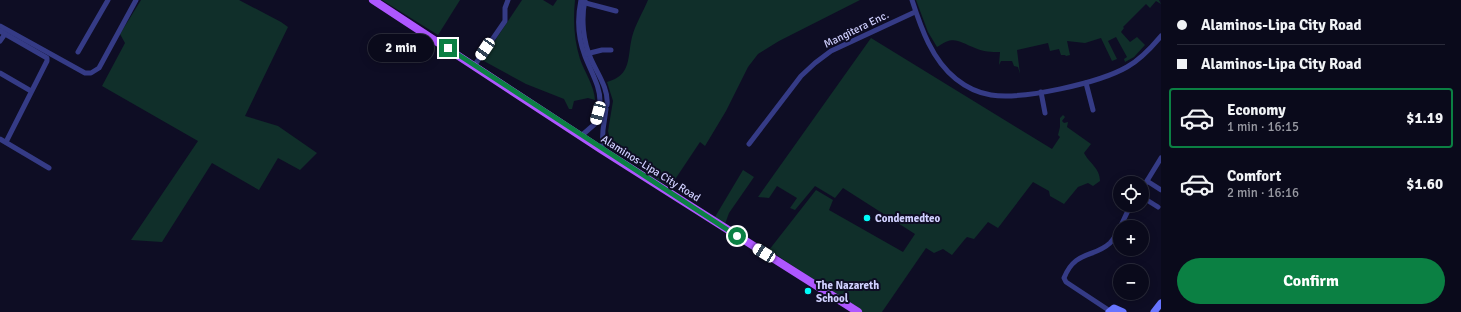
<!DOCTYPE html>
<meta charset="utf-8">
<style>
:root{--surface:#0a0a1b;--page:#181828;--text:#f1f3f6;--muted:#999aa3;--line:#2a2b3a;--accent:#0b8043}
body{margin:0;font-family:Signika,sans-serif;background:var(--page);color:var(--text);height:100vh;display:flex;flex-direction:column;font-size:15px;white-space:nowrap}
*{box-sizing:border-box;margin:0}
p{font-size:13px;color:var(--muted)}
.icon{flex:none;width:22px;height:22px;fill:none;stroke:currentColor;stroke-width:2;stroke-linecap:round;stroke-linejoin:round}
.map{position:relative;flex:1;overflow:hidden}
.details{display:flex;flex-direction:column;background:var(--surface);width:300px}
.details>*{flex:none}
.hud{display:grid;align-content:center;height:88px;padding:0 16px;background:var(--surface)}
.buttons{position:absolute;left:1113px;top:176px;display:grid;gap:8px}
.buttons a{display:grid;place-items:center;width:36px;height:36px;border-radius:50%;background:var(--surface);box-shadow:0 2px 10px #0003,0 0 0 1px var(--line);font-size:20px}
.end{position:absolute;width:18px;height:18px;margin:-9px;border:5px solid #0b8043;background:#fff;box-shadow:0 0 0 2px #fff}
.from{border-radius:50%}
.bubble{position:absolute;height:28px;border-radius:14px;background:var(--surface);box-shadow:0 2px 10px #0003,0 0 0 1px var(--line);font-size:13px;font-weight:700;line-height:28px;text-align:center}
.car{position:absolute;width:12px;height:24px;margin:-12px -6px;border-radius:5px;box-shadow:0 0 3px 1px #0007;background:linear-gradient(#fff 24%,#345 0 40%,#fff 0 76%,#345 0 86%,#fff 0)}
.hud b{display:flex;align-items:center;gap:14px;height:38px;font-size:15px}
.hud b+b{border-top:1px solid var(--line)}
.hud i{width:10px;height:10px;background:var(--text)}
ul{padding:0;list-style:none}
li{display:flex;align-items:center;gap:12px;height:60px;margin:0 8px 6px;padding:0 8px;border:2px solid transparent;border-radius:4px}
li div{flex:1}
li b{display:block;font-size:15px}
li em{font-style:normal;font-weight:700}
li.selected{border-color:var(--accent)}
li>.icon{width:36px;height:36px;stroke-width:1.5}
.primary-button{display:flex;gap:8px;margin-top:auto;padding:8px 16px}
.primary-button a{flex:1;height:46px;border-radius:24px;background:var(--accent);color:#fff;font-size:16px;font-weight:700;line-height:46px;text-align:center}
main{display:flex;flex:1;min-height:0}
.map>svg:first-child{display:block}
</style>
<main>
<div class="map">
<svg width="1161" height="312" viewBox="0 0 1161 312">
<rect width="100%" height="100%" fill="#0e0d24"/>
<!-- green -->
<g fill="#102f2a">
<polygon points="141,0 239,0 281,22 288,27 245,116 278,126 317,153 300,170 278,158 259,190 212,163 162,242 131,240 198,141 102,86 125,43 120,34"/>
<polygon points="382,0 460,0 438,35"/>
<path d="M522 0H543L553 6 557 0H575C573 20 574 40 580 59 585 73 594 85 595 100L588 98 574 101 572 109H569L564 99 526 84 482 60Z"/>
<path d="M648 0H860L779 41 758 54 748 67 726 111 705 146 700 142 670 187 647 174 646 170 614 150 611 145 608 131 613 101 607 82C632 75 627 58 632 37 635 25 643 12 648 0Z"/>
<path d="M916 0H1159L1161 4 1156 1 1150 8 1146 4 1123 27 1124 28 1121 32 1130 42 1137 37 1145 45 1134 57 1125 62 1124 59 1127 57 1116 37 1108 41 1117 59 1112 61 1101 38 1085 43 1067 41 1070 55 1066 56 1065 55H1061L1059 49 1050 51 1048 43 1017 50 1020 74 1018 67 1014 66 1012 61H1001L999 65 1000 52C992 52 983 52 975 48 958 41 954 35 937 47L928 32Z"/>
<path d="M871 38 1052 149 1060 137 1058 135 1060 127V118L1063 115 1065 117 1062 121 1064 123 1068 122 1067 127 1091 144 1084 153C1089 163 1100 168 1100 181L1093 186 1088 183 1078 187 1064 204 1050 196 1049 191 1033 182 998 228 988 222 974 239 967 237 965 239 952 255 943 249 934 253 926 248 882 312H862L769 250 816 190 833 200 829 210 903 252 915 234 843 188 835 198 815 186 795 210 790 208 797 198 777 186 769 198 758 197Z"/>
<polygon points="743,170 754,177 729,213 725,224 715,217"/>
</g>
<g fill="none" stroke-linecap="round" stroke-linejoin="round">
<!-- street -->
<g stroke="#353b86" stroke-width="5">
<path d="M581 0C577 19 578 38 585 56 591 72 601 87 600 104"/>
<path d="M585 0C581 19 583 41 591 59 597 73 609 89 607 105"/>
<path d="M912 0C921 28 932 60 956 79 966 87 978 93 991 95 1023 100 1099 83 1127 67 1141 59 1151 48 1161 36"/>
<polyline points="582,2 616,11"/>
<polyline points="0,26 85,73 91,73 99,68 136,0"/>
<polyline points="0,31 47,58 47,61 6,142"/>
<polyline points="0,41 5,34"/>
<polyline points="78,52 108,0"/>
<polyline points="586,54 602,50 611,50"/>
<polyline points="474,66 505,21 505,8 508,0"/>
<polyline points="0,73 31,91"/>
<polyline points="1086,83 1093,110"/>
<polyline points="1041,92 1045,113"/>
<polyline points="581,136 596,123 600,108"/>
<polyline points="0,139 49,168"/>
<polyline points="749,144 801,76 815,63 831,51 915,12"/>
<polyline points="602,150 603,130 606,109"/>
<polyline points="1147,181 1161,190"/>
<polyline points="1142,189 1161,158"/>
<polyline points="1142,197 1158,207"/>
<path d="M1110 311 1066 282 1064 278C1075 250 1094 258 1110 243 1119 234 1124 217 1131 205"/>
</g>
<!-- secondary -->
<g stroke="#6774ff" stroke-width="7">
<polyline points="1109,312 1114,308 1123,312"/>
<polyline points="1154,312 1161,303"/>
</g>
<!-- primary -->
<polyline stroke="#ae57ff" stroke-width="8" points="373,0 602,150 858,312"/>
</g>
<g fill="none" stroke-linecap="round" stroke-linejoin="round">
<!-- route -->
<polyline stroke="#0b8043" stroke-width="5" points="448,48 737,236"/>
</g>
<!-- markers -->
<g fill="#00fbf9" stroke="#0e0d24" stroke-width="1.5">
<circle cx="867" cy="218" r="4"/>
<circle cx="808" cy="291" r="4"/>
</g>
<g text-anchor="middle" stroke-width="4" stroke-linejoin="round" paint-order="stroke">
<!-- street labels -->
<g font-size="11" fill="#d0d0ff" stroke="#0e0d24">
<text transform="translate(856 29) rotate(-26)" y="4">Mangitera Enc.</text>
<text transform="translate(651 168) rotate(32)" y="4">Alaminos-Lipa City Road</text>
</g>
<!-- poi labels -->
<g font-size="11" font-weight="bold" fill="#d0d0ff" stroke="#0e0d24" text-anchor="start">
<text x="875" y="222">Condemedteo</text>
<text x="816" y="289">The Nazareth<tspan x="816" dy="13">School</tspan></text>
</g>
</g>
</svg>
<div class="buttons">
<a><svg class="icon" aria-label="locate" viewBox="0 0 24 24"><circle cx="12" cy="12" r="6"/><path d="M12 2v4M12 18v4M2 12h4M18 12h4"/></svg></a>
<a>+</a>
<a>−</a>
</div>
<i class="end from" style="left:737px;top:236px"></i>
<i class="end" style="left:448px;top:48px"></i>
<div class="bubble" style="left:368px;top:34px;width:66px">2 min</div>
<i class="car" style="left:485px;top:49px;rotate:214deg"></i>
<i class="car" style="left:598px;top:113px;rotate:195deg"></i>
<i class="car" style="left:764px;top:253px;rotate:302deg"></i>
</div>
<section class="details">
<div class="hud">
<b><i class="from"></i>Alaminos-Lipa City Road</b>
<b><i></i>Alaminos-Lipa City Road</b>
</div>
<ul>
<li class="selected"><svg class="icon" aria-label="car" viewBox="0 0 24 24"><path d="M5 17H2v-5l4-1 3-4h7l3 4 3 1v5h-3M9 17h6M6 11h13"/><circle cx="7" cy="17" r="2"/><circle cx="17" cy="17" r="2"/></svg><div><b>Economy</b><p>1 min · 16:15</p></div><em>$1.19</em></li>
<li><svg class="icon" aria-label="car" viewBox="0 0 24 24"><path d="M5 17H2v-5l4-1 3-4h7l3 4 3 1v5h-3M9 17h6M6 11h13"/><circle cx="7" cy="17" r="2"/><circle cx="17" cy="17" r="2"/></svg><div><b>Comfort</b><p>2 min · 16:16</p></div><em>$1.60</em></li>
</ul>
<div class="primary-button"><a>Confirm</a></div>
</section>
</main>
